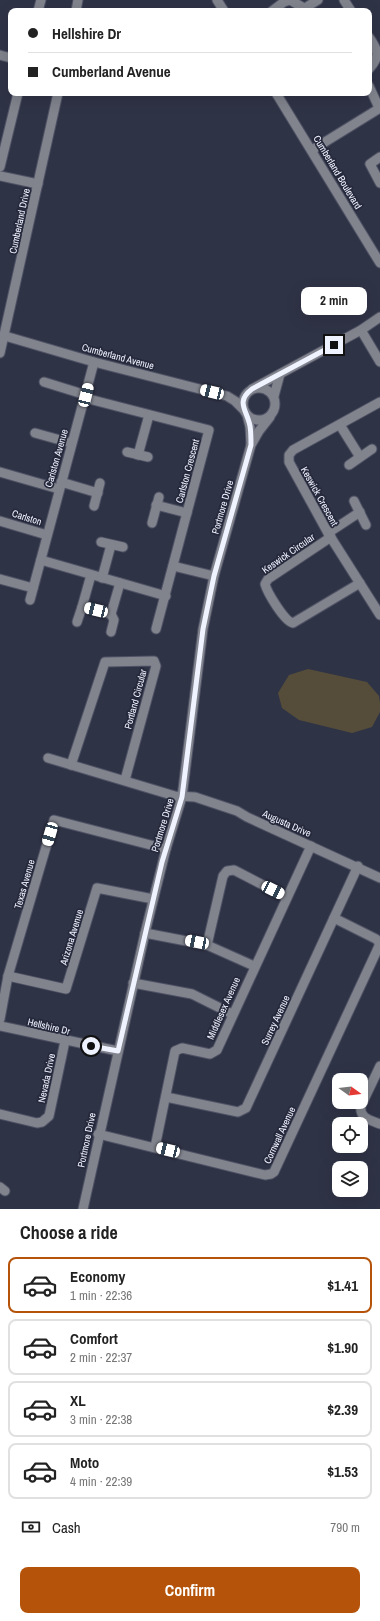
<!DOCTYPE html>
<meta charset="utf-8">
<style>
:root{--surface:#fff;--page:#f2f2f2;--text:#222;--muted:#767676;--line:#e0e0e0;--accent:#b45309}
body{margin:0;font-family:"Archivo Narrow",sans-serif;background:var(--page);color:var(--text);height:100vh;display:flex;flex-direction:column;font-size:15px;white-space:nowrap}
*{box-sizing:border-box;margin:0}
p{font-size:13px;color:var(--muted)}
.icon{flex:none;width:22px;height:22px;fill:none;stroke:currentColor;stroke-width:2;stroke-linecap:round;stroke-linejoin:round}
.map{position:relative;height:1209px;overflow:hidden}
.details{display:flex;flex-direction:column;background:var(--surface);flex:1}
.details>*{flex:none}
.top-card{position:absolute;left:8px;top:8px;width:364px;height:88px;border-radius:8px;box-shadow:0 4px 16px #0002;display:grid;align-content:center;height:88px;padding:0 20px;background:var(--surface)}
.needle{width:26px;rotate:105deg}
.buttons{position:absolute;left:332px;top:1073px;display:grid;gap:8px}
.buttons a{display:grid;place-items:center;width:36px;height:36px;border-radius:8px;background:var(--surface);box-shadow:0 4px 16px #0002;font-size:20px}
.end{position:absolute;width:18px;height:18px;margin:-9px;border:5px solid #eff2ff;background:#111;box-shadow:0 0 0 2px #111}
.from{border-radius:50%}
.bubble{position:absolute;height:28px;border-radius:8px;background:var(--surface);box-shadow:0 4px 16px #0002;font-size:13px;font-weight:700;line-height:28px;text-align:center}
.car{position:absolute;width:12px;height:24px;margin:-12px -6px;border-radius:5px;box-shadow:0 0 3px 1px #0007;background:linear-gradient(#fff 24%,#345 0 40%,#fff 0 76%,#345 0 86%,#fff 0)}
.top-card b{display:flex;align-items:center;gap:14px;height:38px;font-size:15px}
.top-card b+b{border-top:1px solid var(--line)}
.top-card i{width:10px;height:10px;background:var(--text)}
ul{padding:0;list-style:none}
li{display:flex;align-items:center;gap:12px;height:56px;margin:0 8px 6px;padding:0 12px;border:2px solid var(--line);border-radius:8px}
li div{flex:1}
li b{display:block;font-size:15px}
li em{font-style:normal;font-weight:700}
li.on{border-color:var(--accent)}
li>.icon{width:36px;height:36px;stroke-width:1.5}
h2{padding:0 20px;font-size:18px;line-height:48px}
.pay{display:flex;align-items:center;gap:10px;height:44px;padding:0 20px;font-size:15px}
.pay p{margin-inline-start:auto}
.button{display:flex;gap:8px;margin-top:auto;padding:8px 20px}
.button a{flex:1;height:46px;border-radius:8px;background:var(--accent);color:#fff;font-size:16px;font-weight:700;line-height:46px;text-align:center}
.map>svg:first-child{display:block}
</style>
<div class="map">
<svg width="380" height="1209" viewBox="0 0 380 1209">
<rect width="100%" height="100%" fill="#2f3346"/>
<!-- green -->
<polygon fill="#554d3a" points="308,669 367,682 379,696 380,703 380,712 372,727 352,733 299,720 282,708 278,693 289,675"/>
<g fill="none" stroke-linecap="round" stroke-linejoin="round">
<defs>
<g id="minor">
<polyline points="217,0 224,11"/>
<polyline points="344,0 351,11"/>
<polyline points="38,11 41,0"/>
<polyline points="76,11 78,0"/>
<polyline points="272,11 284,2 290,0 304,8"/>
<polyline points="300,11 318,0"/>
<path d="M369 37C379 51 380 57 369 69"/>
<polyline points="0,55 11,58"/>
<polyline points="369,86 379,108"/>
<polyline points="276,93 380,263"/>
<polyline points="312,150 380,108"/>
<polyline points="380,157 370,164 380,183"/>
<polyline points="0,167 18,93"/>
<polyline points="0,176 38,184"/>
<polyline points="361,330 380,362"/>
<polyline points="5,336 94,362 227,396 235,401 244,410"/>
<polyline points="0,353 58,93"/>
<polyline points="44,382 86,395"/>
<circle cx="259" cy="404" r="16"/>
<polyline points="252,389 361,330 380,317"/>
<polyline points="274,396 280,374"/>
<polyline points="85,398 209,430 156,629"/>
<polyline points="380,402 293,450 289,455 289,462 328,533 380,615"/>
<polyline points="247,415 250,427 251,444"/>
<polyline points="340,425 360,457"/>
<polyline points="35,433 71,443"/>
<polyline points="127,452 148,457"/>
<polyline points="138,455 149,415"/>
<polyline points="349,465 372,449"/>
<polyline points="0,472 59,489"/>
<polyline points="61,482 98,493"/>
<polyline points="354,501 366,525"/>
<polyline points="156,505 187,513"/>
<polyline points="94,506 100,483"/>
<polyline points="0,521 47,535"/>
<polyline points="152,523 159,497"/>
<polyline points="328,533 360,512"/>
<path d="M331 537 268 579 265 584C267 592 284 621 293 623L360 583"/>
<polyline points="101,542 123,547"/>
<polyline points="41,560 166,596"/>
<polyline points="173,566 214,576"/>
<polyline points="91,575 82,607 111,614 120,583"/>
<polyline points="102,578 111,545"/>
<polyline points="0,579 33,588"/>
<polyline points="30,600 94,362"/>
<polyline points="77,622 82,607"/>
<polyline points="111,632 114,620 111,614"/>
<polyline points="48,758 175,796 195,797 237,811 247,817 380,878"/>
<polyline points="71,765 105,662 154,661 156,666 125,780"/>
<polyline points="145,933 207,945 254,966"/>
<polyline points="207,945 223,876 227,871 234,870 286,897"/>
<polyline points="8,976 66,989 97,888 153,899"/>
<polyline points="133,983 192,994 232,1014"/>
<polyline points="0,1019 8,976 54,820 166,849"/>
<polyline points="0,1026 118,1051"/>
<path d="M380 1066 361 1106C359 1118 370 1120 380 1124"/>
<polyline points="166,1097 238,1112 246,1108 358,866"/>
<polyline points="0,1114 37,1123 42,1122 49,1116 65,1041"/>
<polyline points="98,1134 265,1175 271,1174 274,1172 379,946 379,942 376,939 334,918"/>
<polyline points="155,1147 175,1051 182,1048 210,1054 217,1050 311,846"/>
<polyline points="0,1187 5,1191"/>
<polyline points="83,1209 145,933 166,849 182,797 203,629 214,576 251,445 259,431 270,417"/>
</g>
</defs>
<!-- minor casing -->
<use href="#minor" stroke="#4e5264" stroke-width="11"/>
<!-- minor -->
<use href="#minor" stroke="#81838d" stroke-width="9"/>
</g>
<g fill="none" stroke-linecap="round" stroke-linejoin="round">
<!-- route -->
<path stroke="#eff2ff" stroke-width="5" d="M91 1046 118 1051 162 862 182 797 203 629 214 576 251 445C251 439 251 432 250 426 247 410 235 402 252 389L334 345"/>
</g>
<g text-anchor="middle" stroke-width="3.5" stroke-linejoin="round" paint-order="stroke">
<!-- street labels -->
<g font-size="10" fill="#eff2ff" stroke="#25293b">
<text transform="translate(338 172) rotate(59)" y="4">Cumberland Boulevard</text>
<text transform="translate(19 221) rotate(-78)" y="4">Cumberland Drive</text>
<text transform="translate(118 356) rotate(15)" y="4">Cumberland Avenue</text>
<text transform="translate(56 458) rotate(-74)" y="4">Carlston Avenue</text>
<text transform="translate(187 471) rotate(-75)" y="4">Carlston Crescent</text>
<text transform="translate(320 496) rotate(61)" y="4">Keswick Crescent</text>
<text transform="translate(222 507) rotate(-74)" y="4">Portmore Drive</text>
<text transform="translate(27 517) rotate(17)" y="4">Carlston</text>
<text transform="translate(288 553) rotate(-35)" y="4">Keswick Circular</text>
<text transform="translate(135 699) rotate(-75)" y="4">Portland Circular</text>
<text transform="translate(287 823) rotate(24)" y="4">Augusta Drive</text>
<text transform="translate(162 825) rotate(-73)" y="4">Portmore Drive</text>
<text transform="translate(24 884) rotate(-74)" y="4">Texas Avenue</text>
<text transform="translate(71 937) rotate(-73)" y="4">Arizona Avenue</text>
<text transform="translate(223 1008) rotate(-66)" y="4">Middlesex Avenue</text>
<text transform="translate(275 1020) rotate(-65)" y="4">Surrey Avenue</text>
<text transform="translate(49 1026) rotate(13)" y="4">Hellshire Dr</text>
<text transform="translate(46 1078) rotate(-78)" y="4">Nevada Drive</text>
<text transform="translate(279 1135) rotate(-65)" y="4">Cornwall Avenue</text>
<text transform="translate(86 1140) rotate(-78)" y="4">Portmore Drive</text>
</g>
</g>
</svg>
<div class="buttons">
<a><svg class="needle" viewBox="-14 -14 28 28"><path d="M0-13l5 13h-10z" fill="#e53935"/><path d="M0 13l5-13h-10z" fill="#767676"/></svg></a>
<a><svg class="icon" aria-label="locate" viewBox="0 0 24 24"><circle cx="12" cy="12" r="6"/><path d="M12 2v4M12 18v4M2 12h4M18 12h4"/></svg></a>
<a><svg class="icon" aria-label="layers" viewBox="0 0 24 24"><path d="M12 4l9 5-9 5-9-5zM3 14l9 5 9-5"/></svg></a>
</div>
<i class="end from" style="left:91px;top:1046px"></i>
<i class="end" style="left:334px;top:345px"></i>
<div class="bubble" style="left:301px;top:287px;width:66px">2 min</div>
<i class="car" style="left:212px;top:392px;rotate:284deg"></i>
<i class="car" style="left:86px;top:395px;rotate:14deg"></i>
<i class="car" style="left:96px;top:610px;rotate:284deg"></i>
<i class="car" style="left:50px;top:834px;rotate:196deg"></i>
<i class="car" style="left:273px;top:890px;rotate:117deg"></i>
<i class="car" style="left:197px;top:942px;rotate:281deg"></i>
<i class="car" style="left:168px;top:1150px;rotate:284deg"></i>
<div class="top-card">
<b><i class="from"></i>Hellshire Dr</b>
<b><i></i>Cumberland Avenue</b>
</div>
</div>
<section class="details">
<h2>Choose a ride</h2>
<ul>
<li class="on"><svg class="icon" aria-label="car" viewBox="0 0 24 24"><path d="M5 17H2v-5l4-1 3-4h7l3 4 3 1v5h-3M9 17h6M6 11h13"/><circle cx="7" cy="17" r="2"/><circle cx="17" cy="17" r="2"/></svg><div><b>Economy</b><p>1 min · 22:36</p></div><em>$1.41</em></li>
<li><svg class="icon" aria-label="car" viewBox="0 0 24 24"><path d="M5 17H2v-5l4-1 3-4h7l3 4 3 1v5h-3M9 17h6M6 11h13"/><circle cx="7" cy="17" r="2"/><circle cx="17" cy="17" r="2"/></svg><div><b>Comfort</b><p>2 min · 22:37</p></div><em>$1.90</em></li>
<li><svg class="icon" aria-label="car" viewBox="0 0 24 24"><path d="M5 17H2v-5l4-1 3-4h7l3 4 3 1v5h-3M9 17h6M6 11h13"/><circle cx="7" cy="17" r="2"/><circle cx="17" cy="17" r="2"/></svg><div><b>XL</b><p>3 min · 22:38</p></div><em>$2.39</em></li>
<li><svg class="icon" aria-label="car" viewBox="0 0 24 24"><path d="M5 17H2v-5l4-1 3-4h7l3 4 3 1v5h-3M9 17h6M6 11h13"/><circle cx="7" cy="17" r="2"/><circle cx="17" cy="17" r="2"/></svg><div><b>Moto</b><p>4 min · 22:39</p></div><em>$1.53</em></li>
</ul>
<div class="pay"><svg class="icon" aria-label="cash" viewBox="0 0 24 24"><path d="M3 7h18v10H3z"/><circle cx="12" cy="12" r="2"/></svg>Cash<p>790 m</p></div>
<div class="button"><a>Confirm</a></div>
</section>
